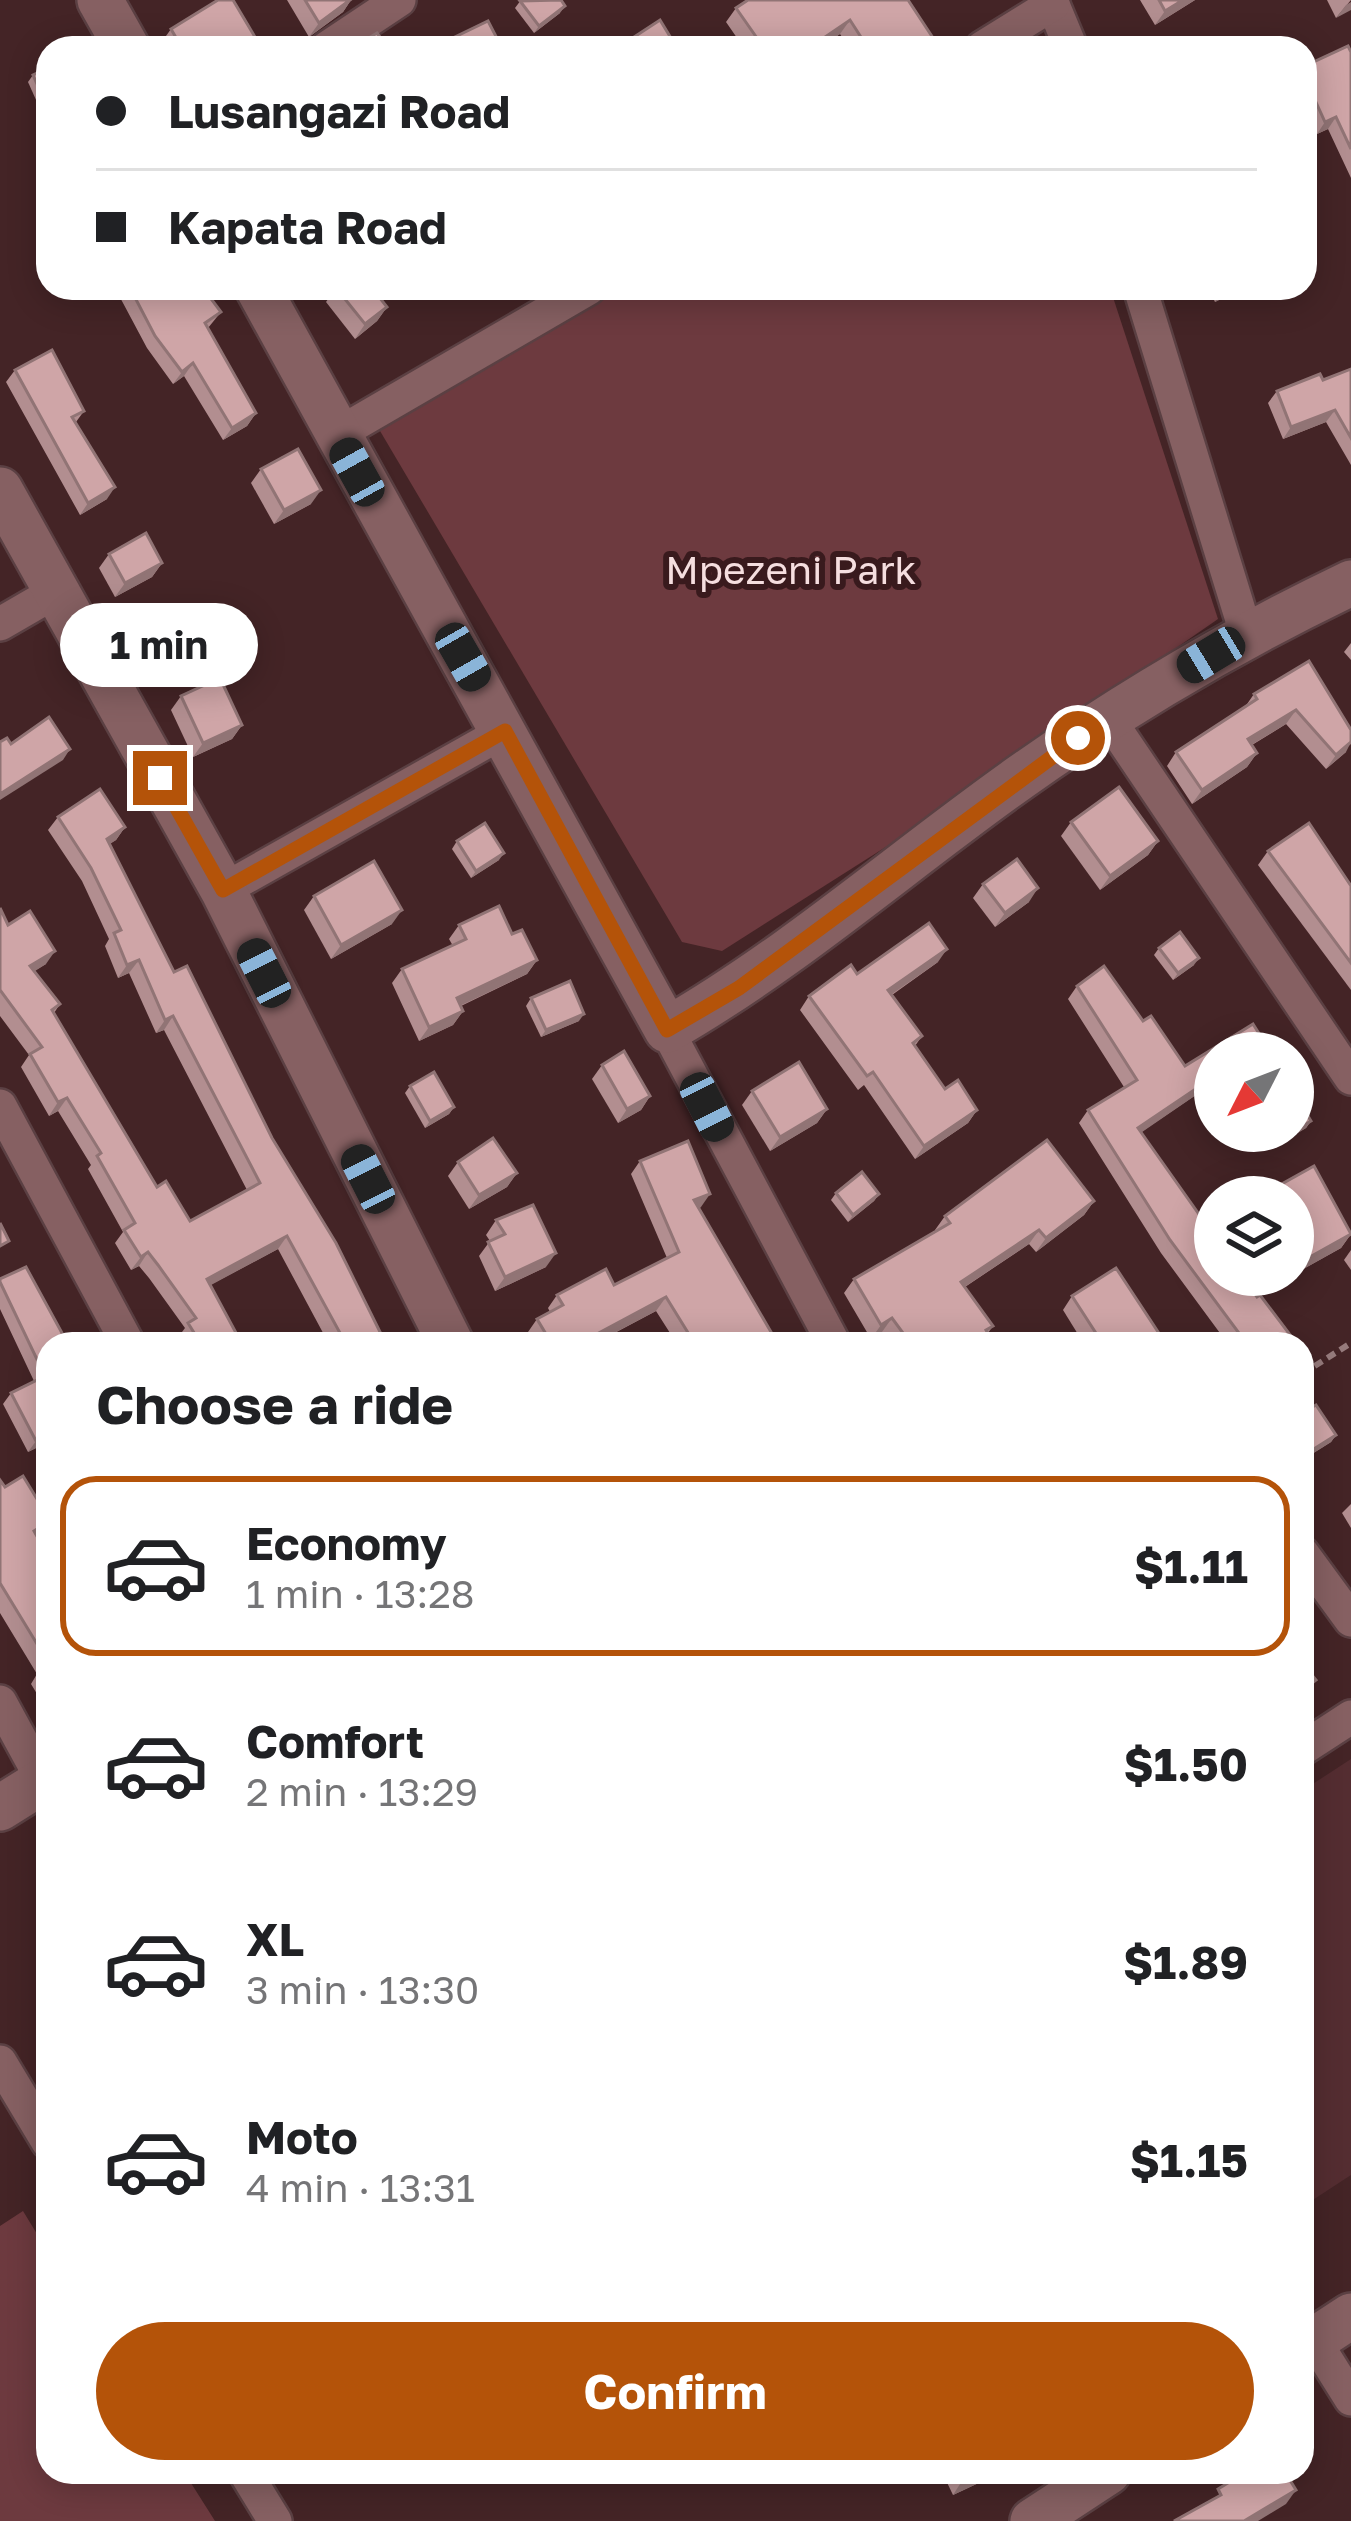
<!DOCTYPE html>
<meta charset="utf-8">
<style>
:root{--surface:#fff;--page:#f6f6f6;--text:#202124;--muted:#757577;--line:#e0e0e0;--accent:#b45309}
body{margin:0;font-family:"Golos Text",sans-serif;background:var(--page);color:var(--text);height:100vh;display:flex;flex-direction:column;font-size:45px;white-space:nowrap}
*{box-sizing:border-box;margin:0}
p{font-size:39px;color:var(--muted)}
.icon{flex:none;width:66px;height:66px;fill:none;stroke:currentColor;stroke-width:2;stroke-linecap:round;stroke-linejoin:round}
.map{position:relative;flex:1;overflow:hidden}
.sheet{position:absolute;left:36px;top:1332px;width:1278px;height:1152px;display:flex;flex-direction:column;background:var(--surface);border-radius:36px;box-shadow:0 6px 30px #0003}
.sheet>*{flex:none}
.banner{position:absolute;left:36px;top:36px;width:1281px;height:264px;border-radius:36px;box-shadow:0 6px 30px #0003;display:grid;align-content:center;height:264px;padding:0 60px;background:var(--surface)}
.needle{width:78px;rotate:228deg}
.fabs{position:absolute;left:1194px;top:1032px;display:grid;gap:24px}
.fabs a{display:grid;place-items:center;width:120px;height:120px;border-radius:50%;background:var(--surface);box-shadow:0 6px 30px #0003;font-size:60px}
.end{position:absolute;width:54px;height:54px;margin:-27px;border:15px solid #b45309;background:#fff;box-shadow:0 0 0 6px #fff}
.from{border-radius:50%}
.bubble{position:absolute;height:84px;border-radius:42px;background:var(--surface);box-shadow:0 6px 30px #0003;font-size:39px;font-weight:700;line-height:84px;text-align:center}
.car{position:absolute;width:36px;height:72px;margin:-36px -18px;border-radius:15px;box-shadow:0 0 9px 3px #0007;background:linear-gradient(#222 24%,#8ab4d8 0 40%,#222 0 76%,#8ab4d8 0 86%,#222 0)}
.banner b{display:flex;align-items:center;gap:42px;height:114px;font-size:45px}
.banner b+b{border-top:3px solid var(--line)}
.banner i{width:30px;height:30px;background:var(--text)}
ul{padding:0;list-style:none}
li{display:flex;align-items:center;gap:36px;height:180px;margin:0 24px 18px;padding:0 36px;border:6px solid transparent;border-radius:36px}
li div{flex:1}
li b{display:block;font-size:45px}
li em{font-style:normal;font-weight:700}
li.current{border-color:var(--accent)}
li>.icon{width:108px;height:108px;stroke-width:1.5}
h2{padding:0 60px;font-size:54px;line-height:144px}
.primary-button{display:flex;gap:24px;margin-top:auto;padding:24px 60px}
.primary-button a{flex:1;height:138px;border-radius:72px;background:var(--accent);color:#fff;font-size:48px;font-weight:700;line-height:138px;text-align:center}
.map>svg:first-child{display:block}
</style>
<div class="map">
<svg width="1351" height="2521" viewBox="0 0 1351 2521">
<rect width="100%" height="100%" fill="#442426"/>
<!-- built -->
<polygon fill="#542d31" points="1351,1759 1351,2175 1302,2207 1302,1791"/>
<!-- green -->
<g fill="#6d3a3f">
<polygon points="606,288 1110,288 1218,619 933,817 722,951 682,942 370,414"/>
<polygon points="23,2211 48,2252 48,2472 184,2472 215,2521 0,2521 0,2226"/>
</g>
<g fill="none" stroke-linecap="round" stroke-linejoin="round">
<defs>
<g id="street">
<polyline points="1051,0 1071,48"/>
<polyline points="327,48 399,0"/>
<polyline points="982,48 1053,4"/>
<polyline points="1140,288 1246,633"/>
<polyline points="336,435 589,288"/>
<polyline points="0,624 57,591"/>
<polyline points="1108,718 1351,1078"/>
<polyline points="223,890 505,731"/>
<polyline points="667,1030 834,1344"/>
<polyline points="0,1106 128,1344"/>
<polyline points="1302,1553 1351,1620"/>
<polyline points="0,1702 43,1781"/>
<polyline points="1302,1749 1351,1717"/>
<polyline points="0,2062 48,2142"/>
<polyline points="1314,2340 1351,2399"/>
<polyline points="245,2472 275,2521"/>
</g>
<g id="secondary">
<polyline points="100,0 127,48"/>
<path d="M258 288 667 1030C794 957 903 860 1022 776 1127 702 1236 638 1351 583"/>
<polyline points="0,490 223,890 451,1344"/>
<polyline points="0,1808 48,1778"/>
<polyline points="1302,2348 1351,2316"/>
<polyline points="1033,2521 1108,2472"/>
</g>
</defs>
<!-- street casing -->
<use href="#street" stroke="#5b4043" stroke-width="38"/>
<!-- secondary casing -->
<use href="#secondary" stroke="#5b4043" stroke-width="50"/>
<!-- path -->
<polyline stroke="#967b7c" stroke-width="6" stroke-dasharray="9 6" stroke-linecap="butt" points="1302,1374 1351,1343"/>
<!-- street -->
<use href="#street" stroke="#866062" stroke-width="33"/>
<!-- secondary -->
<use href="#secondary" stroke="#866062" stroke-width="45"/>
</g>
<!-- wall -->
<g fill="#b28e90">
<polygon points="287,0 351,0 343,12 309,37"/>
<polygon points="521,0 560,13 534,33 515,8"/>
<polygon points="908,0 937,44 934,48 849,48 840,34 819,48 744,48 726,22 736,8"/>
<polygon points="1140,0 1195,0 1155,25"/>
<polygon points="1327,0 1351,0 1336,18"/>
<polygon points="171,29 255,37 248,48 164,48 161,43"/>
<polygon points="1351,52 1351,178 1328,129 1317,134 1305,107 1305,66"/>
<polygon points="33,75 48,108 41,111 28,82"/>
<polygon points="115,288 189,288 193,295 221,312 208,328 256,413 247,426 223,440 184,376 173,384 147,348"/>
<polygon points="336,288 387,307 377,321 355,339 326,302"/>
<polygon points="1208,288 1243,288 1215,302"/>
<polygon points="1351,369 1351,465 1326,422 1283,439 1268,403 1277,391 1323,380"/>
<polygon points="15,370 84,411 76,422 107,499 80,515 6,382"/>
<polygon points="261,469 311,504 274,524 251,483"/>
<polygon points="109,554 162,563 152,577 115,597 99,568"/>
<polygon points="1351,643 1351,660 1344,652"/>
<polygon points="1309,661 1346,752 1326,769 1286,724 1252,745 1257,753 1247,767 1192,804 1167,766 1176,752 1245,707 1254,694"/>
<polygon points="181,696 242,725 232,739 193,757 171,710"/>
<polygon points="58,817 125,827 116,840 109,844 174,972 272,1138 386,1344 329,1344 278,1249 210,1285 242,1344 184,1344 179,1336 185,1328 149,1278 139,1266 131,1270 115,1243 123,1232 88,1169 91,1165 58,1111 49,1116 21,1067 29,1055 0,1016 0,908 8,925 46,964 34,971 60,1004 54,1013 157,1187 190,1221 247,1190 164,1030 156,1033 129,973 118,978 105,946 109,939 82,881 48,830"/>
<polygon points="1071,822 1158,841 1148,855 1100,890 1061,836"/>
<polygon points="457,841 499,860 471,878 452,849"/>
<polygon points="1268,851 1351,886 1351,990 1258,865"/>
<polygon points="983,884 1029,902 995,927 973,898"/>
<polygon points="314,896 392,924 331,959 304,910"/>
<polygon points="459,925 512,934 537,960 527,974 461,1006 463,1011 453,1025 419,1041 392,983 402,969 453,946 449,939"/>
<polygon points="1159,948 1194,965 1173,980 1154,955"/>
<polygon points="938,962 892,995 922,1036 915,1046 945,1089 977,1110 968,1123 915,1159 864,1085 858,1090 800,1010 809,996 857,974"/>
<polygon points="1104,966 1143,1021 1151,1016 1185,1066 1253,1024 1270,1051 1268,1053 1215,1053 1215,1082 1141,1132 1215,1237 1215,1275 1241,1275 1257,1297 1260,1295 1297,1344 1228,1344 1161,1253 1079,1123 1088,1110 1124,1087 1068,999 1077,986"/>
<polygon points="531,998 579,1021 541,1037 526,1006"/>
<polygon points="602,1065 650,1096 641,1110 618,1123 592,1079"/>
<polygon points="410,1086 454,1107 449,1114 425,1128 405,1093"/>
<polygon points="752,1091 827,1109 817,1123 770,1151 742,1105"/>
<polygon points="1311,1121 1306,1128 1279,1144 1271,1131 1293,1131"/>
<polygon points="640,1161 701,1207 699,1208 778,1344 677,1344 656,1311 594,1344 535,1344 528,1332 537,1319 550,1312 548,1308 557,1295 614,1285 667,1258 631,1174"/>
<polygon points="458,1162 517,1173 507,1187 469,1209 448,1176"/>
<polygon points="1314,1166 1351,1234 1341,1248 1298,1272 1293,1262 1293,1197 1266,1197 1271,1190"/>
<polygon points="836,1193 879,1194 874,1201 848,1222 831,1200"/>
<polygon points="1094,1201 1084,1215 1036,1252 1029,1244 965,1287 993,1326 988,1333 994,1344 891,1344 882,1332 871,1339 844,1293 854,1279 936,1232 935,1230 945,1216"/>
<polygon points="496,1220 546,1267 495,1291 479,1256 490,1241 486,1235"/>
<polygon points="1351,1250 1351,1270 1344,1260"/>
<polygon points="0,1279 48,1344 48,1442 28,1452 3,1404 11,1393 34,1381 0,1309"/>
<polygon points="1072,1296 1166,1344 1084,1344 1063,1310"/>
<polygon points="1302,1413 1336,1435 1331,1442 1304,1459 1302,1456"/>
<polygon points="0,1480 40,1534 37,1536 48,1556 48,1712 31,1684 37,1674 0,1613"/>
<polygon points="1351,1504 1351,1528 1342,1513"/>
<polygon points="942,2472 990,2472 985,2480 953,2495"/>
</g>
<!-- shaded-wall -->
<g fill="#917475">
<polygon points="351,0 343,12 309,37 319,23"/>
<polygon points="1183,0 1195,0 1155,25 1165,11"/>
<polygon points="1351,2 1351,10 1336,18 1346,5"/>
<polygon points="565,6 560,13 534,33 539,26"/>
<polygon points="850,20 840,34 819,48 809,48"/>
<polygon points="1336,117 1328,129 1317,134 1325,122"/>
<polygon points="1225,288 1243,288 1215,302"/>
<polygon points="387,307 377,321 355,339 365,324"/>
<polygon points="193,363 184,376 173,384 182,372"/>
<polygon points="1335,410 1326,422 1283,439 1291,427"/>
<polygon points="256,413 247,426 223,440 232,428"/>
<polygon points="115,487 107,499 80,515 88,503"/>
<polygon points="321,490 311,504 274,524 284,510"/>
<polygon points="162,563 152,577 115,597 125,583"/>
<polygon points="1296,710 1286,724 1238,753 1248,739"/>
<polygon points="242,725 232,739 193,757 203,743"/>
<polygon points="1351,742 1346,752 1326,769 1336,755"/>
<polygon points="70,749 63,760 0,800 0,794"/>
<polygon points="1257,753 1247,767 1192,804 1202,790"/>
<polygon points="125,827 116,840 98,852 107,839"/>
<polygon points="1158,841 1148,855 1100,890 1110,876"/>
<polygon points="504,853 499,860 471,878 476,871"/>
<polygon points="1038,888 1029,902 995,927 1005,913"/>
<polygon points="402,910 392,924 331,959 341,945"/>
<polygon points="947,949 938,962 879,1003 888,990"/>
<polygon points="55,951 46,964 21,980 30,966"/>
<polygon points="1199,958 1194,965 1173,980 1178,973"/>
<polygon points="139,960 129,973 118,978 127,965"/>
<polygon points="537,960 527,974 447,1012 457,998"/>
<polygon points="463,1011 453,1025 419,1041 429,1027"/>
<polygon points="584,1014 579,1021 541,1037 546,1030"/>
<polygon points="173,1016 164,1030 156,1033 165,1020"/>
<polygon points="1215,1076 1215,1082 1129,1141 1138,1128"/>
<polygon points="650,1096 641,1110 618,1123 627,1109"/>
<polygon points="67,1098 58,1111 49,1116 58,1102"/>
<polygon points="454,1107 449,1114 425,1128 430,1121"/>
<polygon points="827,1109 817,1123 770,1151 780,1137"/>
<polygon points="977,1110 968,1123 915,1159 924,1146"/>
<polygon points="1311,1121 1306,1128 1279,1144 1284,1137"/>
<polygon points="517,1173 507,1187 469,1209 479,1195"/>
<polygon points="710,1194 701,1207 685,1214 694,1200"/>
<polygon points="879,1194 874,1201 848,1222 853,1215"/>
<polygon points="1094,1201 1084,1215 1036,1252 1046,1238"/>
<polygon points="1039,1230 1029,1244 951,1296 961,1282"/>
<polygon points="1351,1234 1341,1248 1298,1272 1308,1258"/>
<polygon points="287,1236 278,1249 198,1292 207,1279"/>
<polygon points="148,1252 139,1266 131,1270 141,1257"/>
<polygon points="556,1253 546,1267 495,1291 505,1277"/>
<polygon points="666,1297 656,1311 593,1344 593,1336"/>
<polygon points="892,1318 882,1332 871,1339 881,1325"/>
<polygon points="48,1435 48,1442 28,1452 36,1441"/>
<polygon points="1336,1435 1331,1442 1304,1459 1309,1452"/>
<polygon points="48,1522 40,1534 24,1544 34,1531"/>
<polygon points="982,2472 990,2472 985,2480 953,2495 962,2481"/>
<polygon points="1296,2490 1286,2504 1258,2521 1244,2521"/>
</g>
<!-- building -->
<g fill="#cfa5a7" stroke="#917475" stroke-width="3">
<polygon points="218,0 233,0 255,37 237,48 182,48 171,29"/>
<polygon points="305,0 350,0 319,23"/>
<polygon points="561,0 565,6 539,26 520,1"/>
<polygon points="748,0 908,0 937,44 930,48 868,48 850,20 809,48 764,48 736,8"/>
<polygon points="1159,0 1183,0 1165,11"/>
<polygon points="660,20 677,48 632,48 628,41"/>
<polygon points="488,21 501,46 497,48 432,48"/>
<polygon points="377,33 388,48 352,48"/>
<polygon points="1348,46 1351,52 1351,149 1336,117 1325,122 1305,78 1305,66"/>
<polygon points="48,68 48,103 46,104 33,75"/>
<polygon points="130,288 189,288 193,295 203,288 221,312 205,323 256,413 232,428 193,363 182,372 155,336"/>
<polygon points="336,288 372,288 387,307 365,324"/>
<polygon points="52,350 84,411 72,417 115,487 88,503 15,370"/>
<polygon points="1351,369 1351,438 1335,410 1291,427 1277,391 1320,374 1323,380"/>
<polygon points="298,449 321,490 284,510 261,469"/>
<polygon points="146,533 162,563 125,583 109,554"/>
<polygon points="1309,661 1351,730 1351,742 1336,755 1296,710 1248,739 1257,753 1202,790 1176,752 1257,699 1254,694"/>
<polygon points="220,678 242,725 203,743 181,696"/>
<polygon points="49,717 70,749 0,794 0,742 7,738 11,744"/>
<polygon points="1119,787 1158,841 1110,876 1071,822"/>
<polygon points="100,789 125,827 107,839 174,972 187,966 272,1138 336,1243 386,1344 346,1344 287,1236 207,1279 242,1344 201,1344 188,1323 196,1318 158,1265 148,1252 141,1257 124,1230 135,1223 97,1156 101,1153 67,1098 58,1102 30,1054 42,1047 0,990 0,908 8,925 30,911 55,951 30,966 60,1004 52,1010 157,1187 166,1181 190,1221 260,1183 173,1016 165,1020 139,960 127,965 114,933 121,930 91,868 58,817"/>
<polygon points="485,823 504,853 476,871 457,841"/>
<polygon points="1309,823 1351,886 1351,963 1268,851"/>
<polygon points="1017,859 1038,888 1005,913 983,884"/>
<polygon points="374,861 402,910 341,945 314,896"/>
<polygon points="499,906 512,934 522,930 537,960 457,998 463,1011 429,1027 402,969 466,939 459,925"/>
<polygon points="929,923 947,949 888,990 922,1036 913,1043 945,1089 958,1080 977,1110 924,1146 873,1072 867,1076 809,996 851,965 857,974"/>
<polygon points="1180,932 1199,958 1178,973 1159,948"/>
<polygon points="1104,966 1143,1021 1151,1016 1185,1066 1253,1024 1270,1051 1266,1053 1215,1053 1215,1076 1138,1128 1215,1237 1215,1275 1241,1275 1257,1297 1260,1295 1297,1344 1247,1344 1170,1240 1088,1110 1137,1080 1077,986"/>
<polygon points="570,981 584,1014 546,1030 531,998"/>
<polygon points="624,1051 650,1096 627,1109 602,1065"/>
<polygon points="799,1062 827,1109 780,1137 752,1091"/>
<polygon points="434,1072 454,1107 430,1121 410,1086"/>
<polygon points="1293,1091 1311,1121 1284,1137 1280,1131 1293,1131"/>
<polygon points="493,1138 517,1173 479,1195 458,1162"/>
<polygon points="1047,1140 1094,1201 1046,1238 1039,1230 961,1282 993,1326 986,1330 994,1344 911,1344 892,1318 881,1325 854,1279 950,1223 945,1216"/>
<polygon points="688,1141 710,1194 694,1200 778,1344 695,1344 666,1297 593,1336 594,1344 552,1344 537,1319 563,1305 557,1295 606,1269 614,1285 679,1252 640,1161"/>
<polygon points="1314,1166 1351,1234 1308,1258 1293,1230 1293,1197 1275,1197 1271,1190"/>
<polygon points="862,1172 879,1194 853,1215 836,1193"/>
<polygon points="533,1205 556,1253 505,1277 488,1242 505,1234 496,1220"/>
<polygon points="0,1223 9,1241 0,1246"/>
<polygon points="26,1267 68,1344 48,1344 48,1435 36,1441 11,1393 45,1376 0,1282 0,1279"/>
<polygon points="1116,1268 1166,1344 1103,1344 1072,1296"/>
<polygon points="1316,1405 1336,1435 1309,1452 1302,1441 1302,1413"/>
<polygon points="23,1476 48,1517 48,1522 34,1531 48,1556 48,1662 0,1583 0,1480 5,1487"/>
<polygon points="1302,1663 1316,1680 1302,1691"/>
<polygon points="48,1665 48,1682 41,1670"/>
<polygon points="958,2472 982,2472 962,2481"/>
<polygon points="1246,2472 1285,2472 1296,2490 1244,2521 1174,2521 1221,2495 1218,2489"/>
</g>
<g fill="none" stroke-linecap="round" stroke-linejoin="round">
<!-- route -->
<polyline stroke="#b45309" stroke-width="15" points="160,778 223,890 505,731 667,1030 739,988 1078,738"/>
</g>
<g text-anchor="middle" stroke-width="12" stroke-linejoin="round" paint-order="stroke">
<!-- park labels -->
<g font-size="39" fill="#f5dedf" stroke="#391a1d">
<text x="791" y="584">Mpezeni Park</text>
</g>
</g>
</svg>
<div class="fabs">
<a><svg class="needle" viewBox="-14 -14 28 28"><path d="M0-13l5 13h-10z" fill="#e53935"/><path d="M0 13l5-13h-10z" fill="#757577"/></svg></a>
<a><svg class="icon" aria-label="layers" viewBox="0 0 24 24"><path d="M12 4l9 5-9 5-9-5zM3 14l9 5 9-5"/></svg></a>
</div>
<i class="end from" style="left:1078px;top:738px"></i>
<i class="end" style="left:160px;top:778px"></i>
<div class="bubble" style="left:60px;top:603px;width:198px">1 min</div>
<i class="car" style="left:357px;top:472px;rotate:331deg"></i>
<i class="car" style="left:1211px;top:655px;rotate:239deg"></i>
<i class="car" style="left:463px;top:657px;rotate:150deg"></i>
<i class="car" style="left:264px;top:973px;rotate:333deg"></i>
<i class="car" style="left:707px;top:1107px;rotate:153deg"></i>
<i class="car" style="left:368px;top:1179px;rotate:333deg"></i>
<div class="banner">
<b><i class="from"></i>Lusangazi Road</b>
<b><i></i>Kapata Road</b>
</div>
<section class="sheet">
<h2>Choose a ride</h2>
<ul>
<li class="current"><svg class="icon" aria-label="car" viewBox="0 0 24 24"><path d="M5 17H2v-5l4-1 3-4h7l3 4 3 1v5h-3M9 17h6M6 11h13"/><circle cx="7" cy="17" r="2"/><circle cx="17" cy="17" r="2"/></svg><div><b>Economy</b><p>1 min · 13:28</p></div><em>$1.11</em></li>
<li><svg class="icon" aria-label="car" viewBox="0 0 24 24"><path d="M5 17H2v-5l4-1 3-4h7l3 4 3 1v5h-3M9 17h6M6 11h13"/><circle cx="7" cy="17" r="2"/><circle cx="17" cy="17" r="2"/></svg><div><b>Comfort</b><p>2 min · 13:29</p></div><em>$1.50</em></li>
<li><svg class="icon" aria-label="car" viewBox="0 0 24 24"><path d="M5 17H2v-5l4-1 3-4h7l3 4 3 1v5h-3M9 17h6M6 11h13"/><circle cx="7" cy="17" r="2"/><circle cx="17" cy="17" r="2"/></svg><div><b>XL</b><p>3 min · 13:30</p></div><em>$1.89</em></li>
<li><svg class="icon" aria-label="car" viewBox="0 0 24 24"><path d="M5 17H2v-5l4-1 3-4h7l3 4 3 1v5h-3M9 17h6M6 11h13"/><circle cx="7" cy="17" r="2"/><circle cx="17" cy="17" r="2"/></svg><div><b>Moto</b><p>4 min · 13:31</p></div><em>$1.15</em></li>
</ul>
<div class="primary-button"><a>Confirm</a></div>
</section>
</div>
